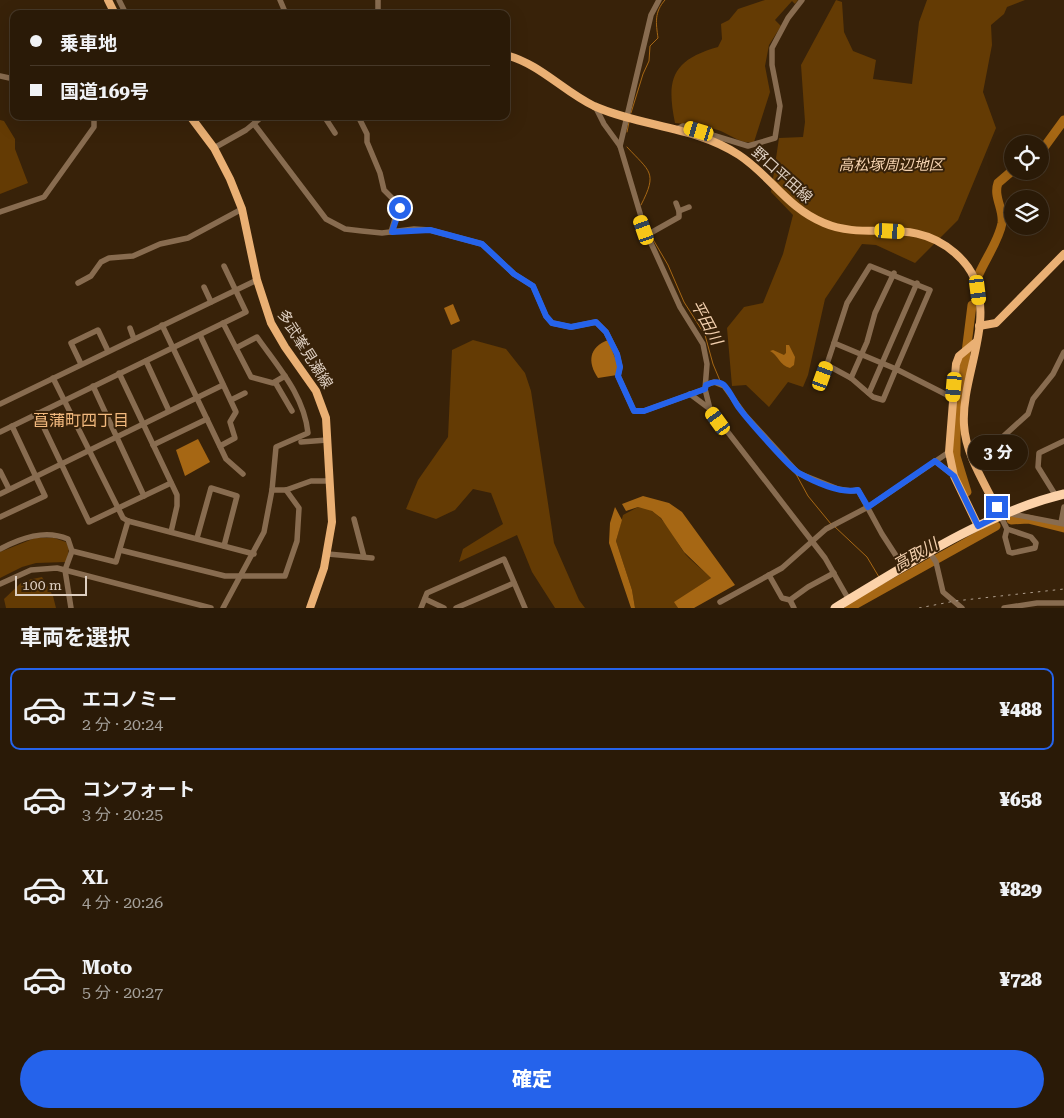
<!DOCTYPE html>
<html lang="ja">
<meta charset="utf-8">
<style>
:root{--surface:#2a1a07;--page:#362715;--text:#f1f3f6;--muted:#a5a19b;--line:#463828;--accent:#2563eb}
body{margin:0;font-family:"Roboto Serif","Noto Sans JP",serif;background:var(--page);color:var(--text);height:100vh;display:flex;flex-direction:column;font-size:19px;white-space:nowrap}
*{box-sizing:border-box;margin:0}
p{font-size:16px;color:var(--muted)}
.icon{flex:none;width:28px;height:28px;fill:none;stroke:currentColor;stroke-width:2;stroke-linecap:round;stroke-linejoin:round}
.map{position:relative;height:608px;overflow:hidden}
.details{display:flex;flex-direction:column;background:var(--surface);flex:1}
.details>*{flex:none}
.guide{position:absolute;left:10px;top:10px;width:500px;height:110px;border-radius:10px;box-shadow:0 5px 20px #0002,0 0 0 1px var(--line);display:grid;align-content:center;height:110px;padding:0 20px;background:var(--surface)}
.fabs{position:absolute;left:1004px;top:135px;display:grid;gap:10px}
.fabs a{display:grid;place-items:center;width:45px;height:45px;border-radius:50%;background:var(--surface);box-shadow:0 5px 20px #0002,0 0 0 1px var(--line);font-size:25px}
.scale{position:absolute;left:15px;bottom:12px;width:72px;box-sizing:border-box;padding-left:5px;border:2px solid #ddcec0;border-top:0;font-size:14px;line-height:18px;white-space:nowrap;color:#ddcec0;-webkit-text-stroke:4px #382209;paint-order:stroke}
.end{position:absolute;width:22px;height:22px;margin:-11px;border:6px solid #2563eb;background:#fff;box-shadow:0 0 0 2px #fff}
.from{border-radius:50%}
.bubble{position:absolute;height:35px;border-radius:18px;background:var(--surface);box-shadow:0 5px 20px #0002,0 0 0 1px var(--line);font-size:16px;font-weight:800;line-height:35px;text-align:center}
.car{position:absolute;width:15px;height:30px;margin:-15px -8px;border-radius:6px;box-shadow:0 0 4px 1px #0007;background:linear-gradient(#f5c518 24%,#345 0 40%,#f5c518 0 76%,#345 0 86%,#f5c518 0)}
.guide b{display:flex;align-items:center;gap:18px;height:48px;font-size:19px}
.guide b+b{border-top:1px solid var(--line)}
.guide i{width:12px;height:12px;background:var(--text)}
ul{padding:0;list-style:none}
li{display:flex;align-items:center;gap:15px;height:82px;margin:0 10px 8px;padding:0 10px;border:2px solid transparent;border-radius:10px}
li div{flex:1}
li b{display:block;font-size:19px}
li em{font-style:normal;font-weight:800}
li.active{border-color:var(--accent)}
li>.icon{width:45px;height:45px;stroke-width:1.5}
h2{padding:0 20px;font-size:22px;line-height:60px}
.cta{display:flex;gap:10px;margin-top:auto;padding:10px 20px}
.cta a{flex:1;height:58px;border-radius:30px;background:var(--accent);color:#fff;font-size:20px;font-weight:800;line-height:58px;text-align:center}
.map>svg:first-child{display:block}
</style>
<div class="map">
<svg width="1064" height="608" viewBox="0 0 1064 608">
<rect width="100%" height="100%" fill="#382209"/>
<!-- green -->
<g fill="#643b04">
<path d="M765 0H798L795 4 792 1 775 20 781 26 769 45 765 66 770 92 754 142C741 145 730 134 718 130 704 126 690 124 675 123 666 79 672 60 718 47L722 39 721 24 729 20 738 9Z"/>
<polygon points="836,0 842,2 844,32 853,51 876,60 873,79 912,84 919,22 927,0 1025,0 1007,7 1004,14 991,25 992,45 983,92 996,128 958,220 915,263 876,245 862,244 825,299 808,375 803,387 788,382 769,407 746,385 732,386 727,328 744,307 763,303 783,254 793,215 771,192 779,138 803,137 805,122 801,65"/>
<polygon points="0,120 4,121 15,139 15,149 28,183 0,194"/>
<polygon points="473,340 506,349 525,373 531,391 554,543 579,600 585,608 555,608 532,572 517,535 459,562 463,549 503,524 491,493 473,489 455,510 436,519 406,509 418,480 448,437 452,350"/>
<path d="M638 507C660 507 673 536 683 551 690 561 703 569 711 578L675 602 678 608H635L632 590 616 541 623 515Z"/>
<polygon points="35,538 54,538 66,542 69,549 66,562 36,563 22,567 0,578 0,552"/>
<polygon points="42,577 53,596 56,608 6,608 4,599 23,581"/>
</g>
<!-- water -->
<g fill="#a66714">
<polygon points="453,304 460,321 451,325 444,308"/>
<path d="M608 340 618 365 617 375 598 378C587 362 589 347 608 340Z"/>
<path d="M786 345H789L795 357 794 365 790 368C780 366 778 355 770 351L773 350 784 355 786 353Z"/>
<polygon points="198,439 210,462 185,476 176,450"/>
<polygon points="643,496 669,503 682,512 735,585 694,608 678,608 674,602 711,578 684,552 661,518 652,511 638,507 626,511 622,504"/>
<polygon points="615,507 622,520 616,541 632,590 635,608 631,608 609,543 610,523"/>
</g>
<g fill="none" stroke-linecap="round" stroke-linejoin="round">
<!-- stream -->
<g stroke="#a66714" stroke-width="1">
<path d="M631 113 643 74 649 61 650 46 658 38C656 23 654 12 665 0"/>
<polyline points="627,132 629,122"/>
<path d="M627 147C650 172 658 172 641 205"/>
<polyline points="651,236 668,265 684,302 705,335 713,364 721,383"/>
<polyline points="732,401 740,412"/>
<polyline points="796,474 808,496 831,524"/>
<polyline points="834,526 867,557 879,577"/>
<polyline points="882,583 884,588"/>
</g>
<!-- river -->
<g stroke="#a66714" stroke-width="9">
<polyline points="1040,153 1064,120"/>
<path d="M979 274C986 258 999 240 1002 223 1004 209 993 197 998 183L1012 171"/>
<polyline points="967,492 956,456 956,432 972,305"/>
<polyline points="1011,520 1028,519 1064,528"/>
<polyline points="849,608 996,526"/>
</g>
<!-- minor -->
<g stroke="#886c50" stroke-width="5.5">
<polyline points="119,0 126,14"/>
<polyline points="280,0 286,14"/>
<polyline points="378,14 378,0"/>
<polyline points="0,76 14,79"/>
<polyline points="595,106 604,124 620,146 645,230 680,307 703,344 707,364 705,389 710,409 825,558 849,600"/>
<polyline points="324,116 335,133"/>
<polyline points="358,116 367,134 367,142 380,173 384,190 399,205 391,232"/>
<polyline points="44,118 51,116"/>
<polyline points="254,124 326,219 345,229 362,231 382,233 414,229 430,230 482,244 514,274 533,286 546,316 552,323 571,327 596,322 606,332 617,354 620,367 618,376 634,411 644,411 705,389"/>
<polyline points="677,129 683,126 748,146 775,138 780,106 772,65 772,48 788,18 802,0"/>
<polyline points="620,146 651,15 659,0"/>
<polyline points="214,148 246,130 263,116"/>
<polyline points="679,211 689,207"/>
<polyline points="0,212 44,197 94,127 94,116"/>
<polyline points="647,235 679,217 679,211 676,203"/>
<polyline points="78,283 91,276 101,262 109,258 133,256 160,244 188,238 242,209"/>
<polyline points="204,287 211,302"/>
<polyline points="223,323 251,377 273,383 285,376"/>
<polyline points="162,325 226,459 243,474"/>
<polyline points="130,328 134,339"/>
<polyline points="200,335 236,412 230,422 235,438 220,446"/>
<polyline points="146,361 169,411"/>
<polyline points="81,364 71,343 98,330 108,351"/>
<polyline points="827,365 851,378 873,397 883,400 896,369 930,290 870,266 847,303 834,343 896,369 953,398"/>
<polyline points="119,373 177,495 177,506 171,532"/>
<polyline points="53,378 123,518 128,521 254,554"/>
<polyline points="851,378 867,342 875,313 894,273"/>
<polyline points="275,382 292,411"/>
<polyline points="706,385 714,382 724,386 745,415 798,473 838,489 851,491 858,490 882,534 904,568"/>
<polyline points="93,386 144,496"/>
<polyline points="819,388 834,343"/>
<polyline points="869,393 917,283"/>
<polyline points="690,394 710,409"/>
<polyline points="231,400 245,393"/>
<polyline points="0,404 257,280"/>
<polyline points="37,413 89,522 171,483"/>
<polyline points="0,432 246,312 224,266"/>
<polyline points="301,442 327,440"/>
<polyline points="153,445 207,419"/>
<polyline points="935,461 954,476"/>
<polyline points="974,463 1028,414 1033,399 1053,374 1064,352"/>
<polyline points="0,471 9,489"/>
<polyline points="272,490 286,490 311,481 330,481"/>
<polyline points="0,494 223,385"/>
<polyline points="1056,496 1038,467 1039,453 1064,441"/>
<polyline points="1012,514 1064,524"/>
<polyline points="1003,515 1000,515 1007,529 1005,537 1009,552 1012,553 1035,548 1036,543 1031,537 1007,529"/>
<polyline points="0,517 45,496 12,426"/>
<polyline points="354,519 364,557"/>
<polyline points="1061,523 1064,507"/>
<polyline points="197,538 211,488 237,496 224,546"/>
<path d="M0 549C21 538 45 529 68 539L72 551 65 570 71 608"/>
<polyline points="120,550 225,576 285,576 297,541 299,508 286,490"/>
<polyline points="72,551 116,562 128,521"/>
<polyline points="930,553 936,562 943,592 962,608"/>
<polyline points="328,554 372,558"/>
<polyline points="769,575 782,598 790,600 808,587 834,573"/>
<polyline points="0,584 31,570 57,568 211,608"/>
<polyline points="425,599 444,608"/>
<polyline points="790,600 794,608"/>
<polyline points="720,602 782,568 826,529 868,507 949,452"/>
<path d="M223 608 264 532 272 490 276 447 308 433C304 395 278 367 257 337L236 348"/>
<polyline points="421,608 427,593 504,559 525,608"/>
<polyline points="456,608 514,583"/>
<polyline points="1004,608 1037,603 1064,603"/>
</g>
<!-- major -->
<g stroke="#eab074" stroke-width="8">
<polyline points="108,0 115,14"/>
<path d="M506 55C540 64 563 91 594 106 641 127 695 126 739 155 771 176 787 208 824 223 868 242 912 215 955 253 963 260 970 268 974 278 994 325 961 377 964 425 966 458 987 486 1000 515"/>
<polyline points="190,116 214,148 230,179 242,209 257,280 271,323 285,347 316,391 326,418 332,522 324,568 310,608"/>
<polyline points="979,326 996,323 1064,254"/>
<polyline points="976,342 959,356 956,364 949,452 954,476 978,526"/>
</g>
<!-- highway -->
<path stroke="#fcd2a9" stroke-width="9" d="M835 608C905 566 985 513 1064 494"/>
<!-- rail -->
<polyline stroke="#af9e8d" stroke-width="1" stroke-dasharray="2.5 5" stroke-linecap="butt" points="919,608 955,601 1064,589"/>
</g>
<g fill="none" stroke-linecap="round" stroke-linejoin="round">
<!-- route -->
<path stroke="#2563eb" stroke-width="6" d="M400 208 392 232 430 230 482 244 514 274 533 286 546 316 552 323 571 327 596 322 606 332 617 354 620 367 618 376 634 411H644L705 389 706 385C712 382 718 380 724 385 730 391 734 401 739 408 748 420 789 467 799 473 814 482 841 494 858 490L868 507 935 461 954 476 978 526 1000 515 997 507"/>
</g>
<g text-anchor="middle" stroke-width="4" stroke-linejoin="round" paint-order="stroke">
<!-- park labels -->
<g font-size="15" font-style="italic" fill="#f7d4b1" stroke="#382209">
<text x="891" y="170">高松塚周辺地区</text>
</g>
<!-- street labels -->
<g font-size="15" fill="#ddcec0" stroke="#382209">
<text transform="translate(782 175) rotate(42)" y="5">野口平田線</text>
<text transform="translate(305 349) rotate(58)" y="5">多武峯見瀬線</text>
</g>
<!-- water labels -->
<g font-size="16" font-style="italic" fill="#f2cfad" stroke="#382209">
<text transform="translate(707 322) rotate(62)" y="6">平田川</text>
<text transform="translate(915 554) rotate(-29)" y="6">高取川</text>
</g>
<!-- neighbourhood labels -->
<g font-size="16" fill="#f2b97e" stroke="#382209">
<text x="81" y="426">菖蒲町四丁目</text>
</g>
</g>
</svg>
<div class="fabs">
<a><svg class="icon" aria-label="locate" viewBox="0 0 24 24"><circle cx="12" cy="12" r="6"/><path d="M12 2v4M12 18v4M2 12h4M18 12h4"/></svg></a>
<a><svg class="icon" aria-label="layers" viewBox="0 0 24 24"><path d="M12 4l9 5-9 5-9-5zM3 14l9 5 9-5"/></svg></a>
</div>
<div class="scale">100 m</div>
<i class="end from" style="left:400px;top:208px"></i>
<i class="end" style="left:997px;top:507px"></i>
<div class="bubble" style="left:968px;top:435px;width:60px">3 分</div>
<i class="car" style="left:699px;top:131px;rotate:287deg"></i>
<i class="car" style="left:644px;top:230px;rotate:341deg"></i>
<i class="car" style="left:890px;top:231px;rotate:93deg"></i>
<i class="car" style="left:978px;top:290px;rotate:173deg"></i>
<i class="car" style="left:823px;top:376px;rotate:20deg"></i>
<i class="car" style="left:954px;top:387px;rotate:185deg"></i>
<i class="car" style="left:718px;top:421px;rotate:324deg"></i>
<div class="guide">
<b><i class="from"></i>乗車地</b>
<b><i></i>国道169号</b>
</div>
</div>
<section class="details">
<h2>車両を選択</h2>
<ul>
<li class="active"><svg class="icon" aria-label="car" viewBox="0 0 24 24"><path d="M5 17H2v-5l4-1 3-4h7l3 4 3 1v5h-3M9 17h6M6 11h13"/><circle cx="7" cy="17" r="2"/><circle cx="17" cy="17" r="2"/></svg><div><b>エコノミー</b><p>2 分 · 20:24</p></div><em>¥488</em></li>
<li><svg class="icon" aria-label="car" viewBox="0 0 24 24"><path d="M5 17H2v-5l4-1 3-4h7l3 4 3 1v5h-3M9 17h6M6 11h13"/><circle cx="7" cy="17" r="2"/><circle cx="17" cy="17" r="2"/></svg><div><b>コンフォート</b><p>3 分 · 20:25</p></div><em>¥658</em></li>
<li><svg class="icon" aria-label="car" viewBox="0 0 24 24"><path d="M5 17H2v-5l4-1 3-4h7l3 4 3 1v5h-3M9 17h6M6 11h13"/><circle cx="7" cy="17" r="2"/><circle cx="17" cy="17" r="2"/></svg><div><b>XL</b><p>4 分 · 20:26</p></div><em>¥829</em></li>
<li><svg class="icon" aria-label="car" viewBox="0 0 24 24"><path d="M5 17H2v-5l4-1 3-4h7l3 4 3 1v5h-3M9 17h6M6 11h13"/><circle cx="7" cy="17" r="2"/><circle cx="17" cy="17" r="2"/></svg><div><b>Moto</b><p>5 分 · 20:27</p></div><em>¥728</em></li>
</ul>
<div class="cta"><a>確定</a></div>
</section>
